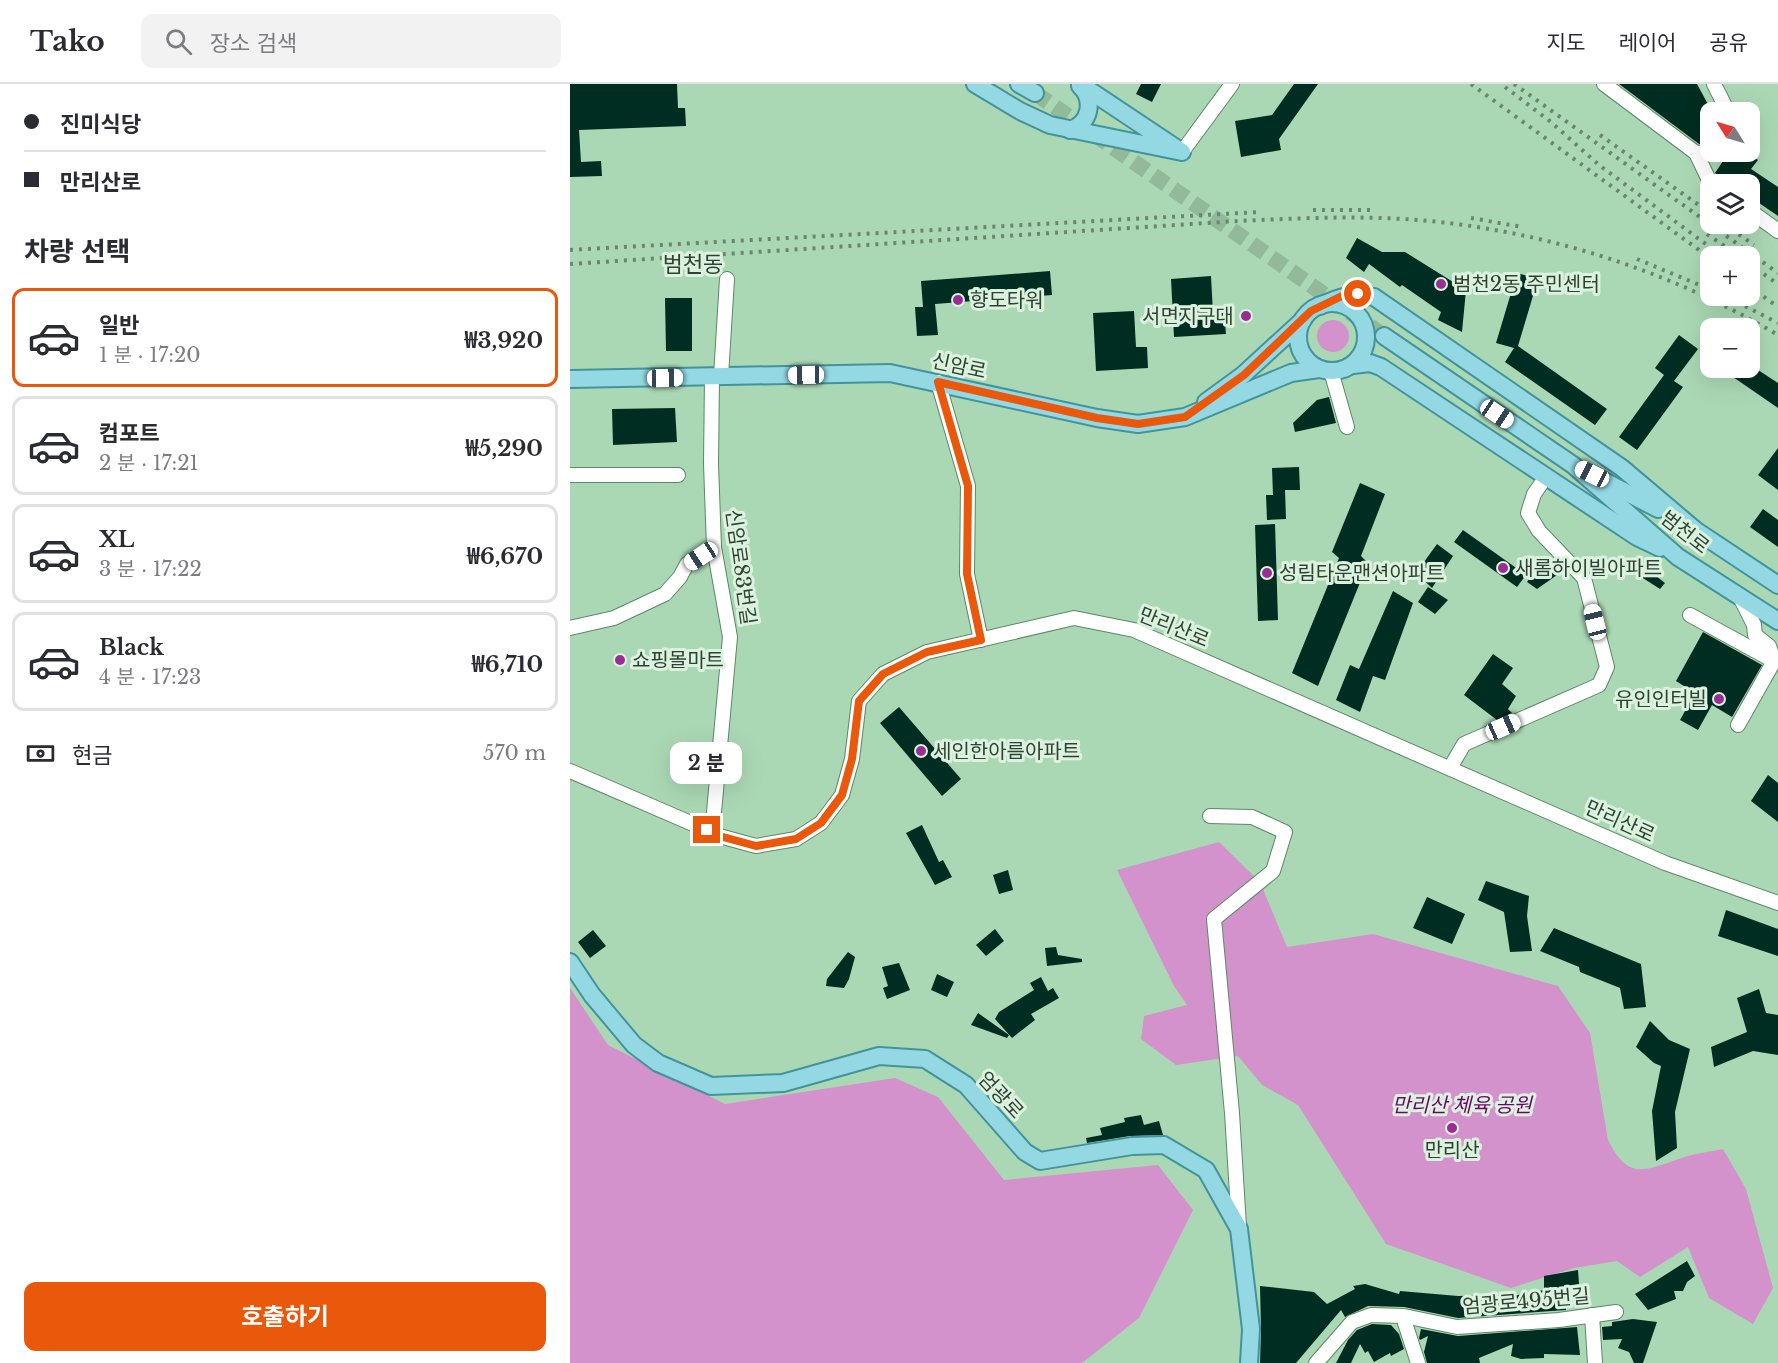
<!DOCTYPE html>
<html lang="ko">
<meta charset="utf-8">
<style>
:root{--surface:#fff;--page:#f2f2f3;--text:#2b2b33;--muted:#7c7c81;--line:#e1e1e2;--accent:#ea580c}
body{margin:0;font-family:"Libre Baskerville","Noto Sans KR",serif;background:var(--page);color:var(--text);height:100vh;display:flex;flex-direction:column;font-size:22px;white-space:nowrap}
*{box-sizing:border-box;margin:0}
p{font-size:20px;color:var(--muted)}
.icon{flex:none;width:33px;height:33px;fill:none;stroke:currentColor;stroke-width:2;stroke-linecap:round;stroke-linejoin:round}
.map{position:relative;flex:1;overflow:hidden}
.panel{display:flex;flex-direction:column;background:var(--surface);width:570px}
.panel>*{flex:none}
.hud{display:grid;align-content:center;height:132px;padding:0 24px;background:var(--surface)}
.needle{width:39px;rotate:307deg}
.controls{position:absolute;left:1130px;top:18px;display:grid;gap:12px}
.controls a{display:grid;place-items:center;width:60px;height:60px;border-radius:12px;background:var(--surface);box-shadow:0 6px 24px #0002;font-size:30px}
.end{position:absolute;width:27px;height:27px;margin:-14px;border:8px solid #ea580c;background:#fff;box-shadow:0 0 0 3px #fff}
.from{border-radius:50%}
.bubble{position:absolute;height:42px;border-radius:12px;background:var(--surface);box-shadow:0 6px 24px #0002;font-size:20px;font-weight:700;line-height:42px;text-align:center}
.car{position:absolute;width:18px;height:36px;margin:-18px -9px;border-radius:8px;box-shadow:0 0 4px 2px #0007;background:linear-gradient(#fff 24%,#345 0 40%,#fff 0 76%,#345 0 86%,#fff 0)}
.hud b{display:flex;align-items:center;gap:21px;height:57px;font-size:22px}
.hud b+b{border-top:2px solid var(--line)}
.hud i{width:15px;height:15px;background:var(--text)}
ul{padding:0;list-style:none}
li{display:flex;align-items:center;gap:18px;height:99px;margin:0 12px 9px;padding:0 12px;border:3px solid var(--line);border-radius:12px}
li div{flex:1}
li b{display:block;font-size:22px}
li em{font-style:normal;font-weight:700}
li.selected{border-color:var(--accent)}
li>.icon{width:54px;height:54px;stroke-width:1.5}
h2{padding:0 24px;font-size:27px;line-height:72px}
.pay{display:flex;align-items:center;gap:15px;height:66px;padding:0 24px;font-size:22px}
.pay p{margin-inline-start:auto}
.cta{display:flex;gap:12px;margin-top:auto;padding:12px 24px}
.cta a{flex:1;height:69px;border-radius:12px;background:var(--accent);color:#fff;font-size:24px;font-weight:700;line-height:69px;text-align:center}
header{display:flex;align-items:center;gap:36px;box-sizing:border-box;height:84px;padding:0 30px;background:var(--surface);border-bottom:2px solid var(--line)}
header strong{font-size:28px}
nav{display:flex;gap:33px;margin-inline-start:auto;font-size:21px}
.search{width:420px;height:54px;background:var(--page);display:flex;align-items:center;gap:15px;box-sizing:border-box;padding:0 21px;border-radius:12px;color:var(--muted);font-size:22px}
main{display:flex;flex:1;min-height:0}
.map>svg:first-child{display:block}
</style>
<header>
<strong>Tako</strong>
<div class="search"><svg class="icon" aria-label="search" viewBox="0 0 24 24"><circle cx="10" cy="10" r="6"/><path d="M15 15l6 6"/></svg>장소 검색</div>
<nav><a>지도</a><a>레이어</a><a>공유</a></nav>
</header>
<main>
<section class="panel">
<div class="hud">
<b><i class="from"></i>진미식당</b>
<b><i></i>만리산로</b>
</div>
<h2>차량 선택</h2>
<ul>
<li class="selected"><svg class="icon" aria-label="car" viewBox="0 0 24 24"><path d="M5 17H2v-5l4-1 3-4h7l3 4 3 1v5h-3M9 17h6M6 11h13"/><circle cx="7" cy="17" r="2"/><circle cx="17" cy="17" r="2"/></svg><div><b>일반</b><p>1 분 · 17:20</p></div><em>₩3,920</em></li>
<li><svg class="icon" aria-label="car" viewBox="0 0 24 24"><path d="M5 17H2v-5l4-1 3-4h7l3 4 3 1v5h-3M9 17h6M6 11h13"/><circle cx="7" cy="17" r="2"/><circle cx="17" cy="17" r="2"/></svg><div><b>컴포트</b><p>2 분 · 17:21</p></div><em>₩5,290</em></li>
<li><svg class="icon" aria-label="car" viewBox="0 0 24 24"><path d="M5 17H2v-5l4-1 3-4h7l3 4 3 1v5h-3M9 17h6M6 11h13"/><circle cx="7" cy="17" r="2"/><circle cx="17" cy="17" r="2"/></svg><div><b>XL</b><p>3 분 · 17:22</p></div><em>₩6,670</em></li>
<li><svg class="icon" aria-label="car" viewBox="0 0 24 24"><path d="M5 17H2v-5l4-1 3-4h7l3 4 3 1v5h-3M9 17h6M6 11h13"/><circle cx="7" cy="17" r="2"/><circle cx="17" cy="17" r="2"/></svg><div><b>Black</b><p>4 분 · 17:23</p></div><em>₩6,710</em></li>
</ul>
<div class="pay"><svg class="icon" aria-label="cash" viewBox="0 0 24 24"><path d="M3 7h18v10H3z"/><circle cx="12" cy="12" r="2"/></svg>현금<p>570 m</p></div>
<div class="cta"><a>호출하기</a></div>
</section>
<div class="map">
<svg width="1208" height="1279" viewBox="0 0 1208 1279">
<rect width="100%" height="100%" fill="#abd8b4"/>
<!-- green -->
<g fill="#d392cc">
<circle cx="763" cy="252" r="16"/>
<path d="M649 758 690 798 717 863 803 850 988 902 1020 949 1038 1056C1059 1098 1075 1086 1112 1074 1125 1069 1140 1068 1153 1065L1176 1105 1203 1204 1183 1240 1139 1214 1118 1163 1070 1193 1047 1177 1004 1184 941 1204 816 1160 728 1021 692 1001 668 972 606 981 571 955 574 932 617 921 604 902 547 786Z"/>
<polygon points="0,904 38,961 155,1020 325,994 368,1013 434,1096 588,1081 623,1126 569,1234 512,1279 0,1279"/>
</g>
<!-- building -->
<g fill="#002d21">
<polygon points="0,0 107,0 108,24 115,24 116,42 9,46 11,78 31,77 32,92 0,93"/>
<polygon points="571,0 591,0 582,18 566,10"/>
<polygon points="724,0 748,0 709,55 711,66 671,73 665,37 702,31"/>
<polygon points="1049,0 1127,0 1140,24 1140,57 1138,59 1129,60"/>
<polygon points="1159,68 1176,68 1188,76 1181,85 1208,103 1208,132 1179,112 1179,100 1162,100 1145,89"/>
<polygon points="787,154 812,168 835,168 896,206 892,248 868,236 871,228 832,201 830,203 799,180 794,188 776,174"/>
<polygon points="480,187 482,211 365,220 368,251 347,252 345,223 353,223 351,197"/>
<polygon points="947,189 968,195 948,262 1037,325 1025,341 935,278 944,264 926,259"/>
<polygon points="641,192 643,229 654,228 656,250 604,253 601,195"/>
<polygon points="95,214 122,214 122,267 96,267"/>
<polygon points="564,227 566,263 577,263 578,284 526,287 523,229"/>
<polygon points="1109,251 1128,265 1104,297 1113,303 1067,366 1049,353 1094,291 1085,284"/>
<polygon points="1150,284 1185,284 1208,299 1208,324"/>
<polygon points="759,313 766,339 725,348 723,339 747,316"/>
<polygon points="105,324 107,358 43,361 42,325"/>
<polygon points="1208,364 1208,406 1188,391"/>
<polygon points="729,383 730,406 715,406 716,435 697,436 696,411 703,411 702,384"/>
<polygon points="790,399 815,410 791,472 798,479 748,602 722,589 769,474 762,468"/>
<polygon points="1193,425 1208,436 1208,463 1180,443"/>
<polygon points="705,440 708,536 688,537 685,441"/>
<polygon points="893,446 956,491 947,503 884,458"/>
<polygon points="867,460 883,472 862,504 846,489"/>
<polygon points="1067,477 1095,499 1090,505 1065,489"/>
<polygon points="970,479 987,491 967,505 957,498"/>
<polygon points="858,503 878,516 865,530 848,518"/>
<polygon points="823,507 843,519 815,596 803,592 790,628 766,616 780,581 789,585"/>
<polygon points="1133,548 1192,581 1162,633 1142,621 1128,646 1110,636 1125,609 1106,597"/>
<polygon points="923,570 943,584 932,600 946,612 938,625 942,629 927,636 894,611"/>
<polygon points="329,623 391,695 372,712 310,639"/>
<polygon points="1198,691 1208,699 1208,738 1181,717"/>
<polygon points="352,741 369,778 373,776 382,793 365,801 336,749"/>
<polygon points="438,786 443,806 429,810 423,791"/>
<polygon points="916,797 959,812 957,832 962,867 940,868 934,828 908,816"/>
<polygon points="857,813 895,830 882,860 843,844"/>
<polygon points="1156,826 1208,845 1208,872 1148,852"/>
<polygon points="984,844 1071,880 1076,923 1054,925 1050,904 1010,888 1009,883 970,867"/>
<polygon points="425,845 434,857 416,872 406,861"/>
<polygon points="23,846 36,862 20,874 8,858"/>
<polygon points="486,863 488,871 512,875 512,878 477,882 475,864"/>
<polygon points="278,868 285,873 279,895 274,904 256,902 257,895"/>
<polygon points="329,879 340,906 317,915 313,904 318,902 312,883"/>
<polygon points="367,890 384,898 377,913 361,906"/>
<polygon points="471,893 478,907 483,904 489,914 461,930 465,936 442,954 425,935 429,928 464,906 460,899"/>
<polygon points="1189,905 1196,929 1208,931 1208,971 1183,967 1144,983 1141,963 1177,948 1167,914"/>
<polygon points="408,929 439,951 437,954 401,941"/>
<polygon points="1080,937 1099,956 1120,965 1105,1028 1107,1064 1086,1077 1082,1027 1091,982 1084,979 1066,963"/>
<polygon points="571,1031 574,1041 589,1037 593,1051 560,1052 517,1059 516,1054 532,1051 530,1044 555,1038 554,1034"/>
<polygon points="1117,1177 1125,1192 1117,1198 1113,1207 1104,1207 1106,1215 1078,1226 1065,1210"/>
<polygon points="1008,1186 1009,1200 994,1202 996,1226 888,1234 834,1223 798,1222 775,1233 771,1226 726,1279 690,1279 691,1246 690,1202 744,1208 757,1220 785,1205 783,1202 795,1200 829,1210 830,1207 888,1212 938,1211 938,1213 974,1206 974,1192"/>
<polygon points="1063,1235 1087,1238 1073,1279 1064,1279 1059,1268 1048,1264 1052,1255 1033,1256 1032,1243 1042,1242 1042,1238"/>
<polygon points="802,1240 821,1241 829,1250 834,1265 821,1272 820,1269 804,1278 798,1267 795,1269 790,1260 781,1279 766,1279 778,1256 787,1246"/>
<polygon points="1007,1243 1010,1271 974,1270 974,1274 951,1275 941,1272 943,1260 909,1274 910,1279 857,1279 854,1268 858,1252 850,1256 849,1254 851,1245 888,1252"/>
</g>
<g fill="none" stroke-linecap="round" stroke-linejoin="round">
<!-- major-tunnel -->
<polyline stroke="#92ba9a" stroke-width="16" stroke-dasharray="16 8" stroke-linecap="butt" points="465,9 814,252"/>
<defs>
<g id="minor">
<polyline points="1034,0 1126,69 1139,96 1144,100"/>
<polyline points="1144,0 1158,28"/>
<polyline points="612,68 662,0"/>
<polyline points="1126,69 1142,68"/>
<polyline points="1179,126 1208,147"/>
<polyline points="761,287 777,343"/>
<polyline points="151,292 157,195"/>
<polyline points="368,298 398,402 397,490 411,556"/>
<polyline points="0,391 108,391"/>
<polyline points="1170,513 1184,541 1185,551 1199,562 1204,577 1207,574"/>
<polyline points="1120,531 1204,577 1168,641"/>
<polyline points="0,544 44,534 95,510 110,493 117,480 144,463"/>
<polyline points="880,684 894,660 1029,601 1037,583 1014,494 969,447 958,429 964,410 976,393"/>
<polyline points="0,687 137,746 142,750 186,762 226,755 251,739 272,711 282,675 289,617 313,590 357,568 504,534 564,546 1095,779 1208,819"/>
<polyline points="640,732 682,733 715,748 703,787 644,835 662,1029 669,1143"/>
<polyline points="142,750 160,553 144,463 141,380 142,293"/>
<polyline points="1022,1231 1025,1279"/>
<polyline points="838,1233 835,1239 848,1279"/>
<polyline points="746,1279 782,1238 801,1231 834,1232 887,1243 989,1236 1046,1228"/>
</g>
<g id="major">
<polyline points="405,0 450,27 480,41 612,68 510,0"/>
<polyline points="449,0 465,9"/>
<path d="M500 46C520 40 525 16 510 2"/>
<circle cx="762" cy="253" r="34"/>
<path d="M750 222C771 212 781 209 804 213L1052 384 1124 445"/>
<polyline points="814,252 1003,381 1108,473 1208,537"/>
<polyline points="783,281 800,279 811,283 1067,453 1090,464"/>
<polyline points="0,295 320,289 527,334 568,340 615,333 721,289 749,285"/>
<polyline points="636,318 673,291 733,236"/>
<polyline points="1023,391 1088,425"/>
<polyline points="1116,440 1208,501"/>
<polyline points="0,878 22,911 64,961 88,979 141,1002 213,999 309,972 355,975 396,1001 455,1068 470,1077 562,1062 594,1061 636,1086 669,1145 681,1245 679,1279"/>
</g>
</defs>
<!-- minor casing -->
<use href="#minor" stroke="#5d8766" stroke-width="16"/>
<!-- major casing -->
<use href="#major" stroke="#42939a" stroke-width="20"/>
<!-- minor -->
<use href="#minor" stroke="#fff" stroke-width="14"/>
<!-- major -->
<use href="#major" stroke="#94d8e4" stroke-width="16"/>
<!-- rail -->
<g stroke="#68876e" stroke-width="4" stroke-dasharray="3 6" stroke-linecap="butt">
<polyline points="901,0 1140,174"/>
<polyline points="944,0 1208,189"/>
<polyline points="935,3 981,38 1029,81 1152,172"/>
<polyline points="1030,51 1140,129"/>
<polyline points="743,126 800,126"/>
<polyline points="901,134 952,143"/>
<polyline points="1154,140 1184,161"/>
<polyline points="1137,150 1169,172"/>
<polyline points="0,166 689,128"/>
<polyline points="1067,175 1139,205"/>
<path d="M0 180 668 137C732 134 796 131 860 137 982 149 1102 188 1208 251"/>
<polyline points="1179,180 1208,200"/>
<polyline points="1179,202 1208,223"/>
<polyline points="1167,218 1208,239"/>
</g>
</g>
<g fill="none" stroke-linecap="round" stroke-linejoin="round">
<!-- route -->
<polyline stroke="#ea580c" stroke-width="8" points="137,746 142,750 186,762 226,755 251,739 272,711 282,675 289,617 313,590 357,568 411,556 397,490 398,402 368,298 527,334 568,340 615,333 674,291 741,227 772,212 788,210"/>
</g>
<!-- markers -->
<g fill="#982e91" stroke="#dbf2df" stroke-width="2">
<circle cx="871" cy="200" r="6"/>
<circle cx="388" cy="216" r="6"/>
<circle cx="676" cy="232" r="6"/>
<circle cx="933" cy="484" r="6"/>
<circle cx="697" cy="489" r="6"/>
<circle cx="50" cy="576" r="6"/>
<circle cx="1149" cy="615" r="6"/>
<circle cx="351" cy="667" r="6"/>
<circle cx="882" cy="1044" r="6"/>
</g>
<g text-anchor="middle" stroke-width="6" stroke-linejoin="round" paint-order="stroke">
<!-- poi labels -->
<g font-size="20" fill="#304233" stroke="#dbf2df" text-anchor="start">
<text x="883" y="207">범천2동 주민센터</text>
<text x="400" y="223">향도타워</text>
<text x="664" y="239" text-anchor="end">서면지구대</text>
<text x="945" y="491">새롬하이빌아파트</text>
<text x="709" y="496">성림타운맨션아파트</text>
<text x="62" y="583">쇼핑몰마트</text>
<text x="1137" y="622" text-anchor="end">유인인터빌</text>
<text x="363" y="674">세인한아름아파트</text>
<text x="882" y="1073" text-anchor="middle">만리산</text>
</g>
<!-- street labels -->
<g font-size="20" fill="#304233" stroke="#dbf2df">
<text transform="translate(389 282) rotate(12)" y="7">신암로</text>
<text transform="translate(1115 448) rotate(38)" y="7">범천로</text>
<text transform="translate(171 483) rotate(82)" y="7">신암로83번길</text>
<text transform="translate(604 543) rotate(22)" y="7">만리산로</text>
<text transform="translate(1050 737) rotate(24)" y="7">만리산로</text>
<text transform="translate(431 1011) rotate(47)" y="7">엄광로</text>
<text transform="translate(956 1217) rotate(-5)" y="7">엄광로495번길</text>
</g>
<!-- park labels -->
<g font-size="20" font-style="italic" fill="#6d0568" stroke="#dbf2df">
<text x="892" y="1028">만리산 체육 공원</text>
</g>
<!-- quarter labels -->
<g font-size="22" fill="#304233" stroke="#dbf2df">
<text x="123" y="188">범천동</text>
</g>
</g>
</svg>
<div class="controls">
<a><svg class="needle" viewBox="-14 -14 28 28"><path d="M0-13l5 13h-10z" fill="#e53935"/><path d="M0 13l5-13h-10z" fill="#7c7c81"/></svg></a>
<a><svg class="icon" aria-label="layers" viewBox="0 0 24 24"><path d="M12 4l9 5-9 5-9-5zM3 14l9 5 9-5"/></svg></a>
<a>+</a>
<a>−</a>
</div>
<i class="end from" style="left:788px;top:210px"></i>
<i class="end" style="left:137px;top:746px"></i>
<div class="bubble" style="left:100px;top:658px;width:72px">2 분</div>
<i class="car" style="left:236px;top:291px;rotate:269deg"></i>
<i class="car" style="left:95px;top:294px;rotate:89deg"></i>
<i class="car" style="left:927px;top:330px;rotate:124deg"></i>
<i class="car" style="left:1022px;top:390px;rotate:296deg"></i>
<i class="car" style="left:131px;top:472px;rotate:237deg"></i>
<i class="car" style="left:1025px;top:538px;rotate:346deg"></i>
<i class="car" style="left:933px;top:643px;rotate:66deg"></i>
</div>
</main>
